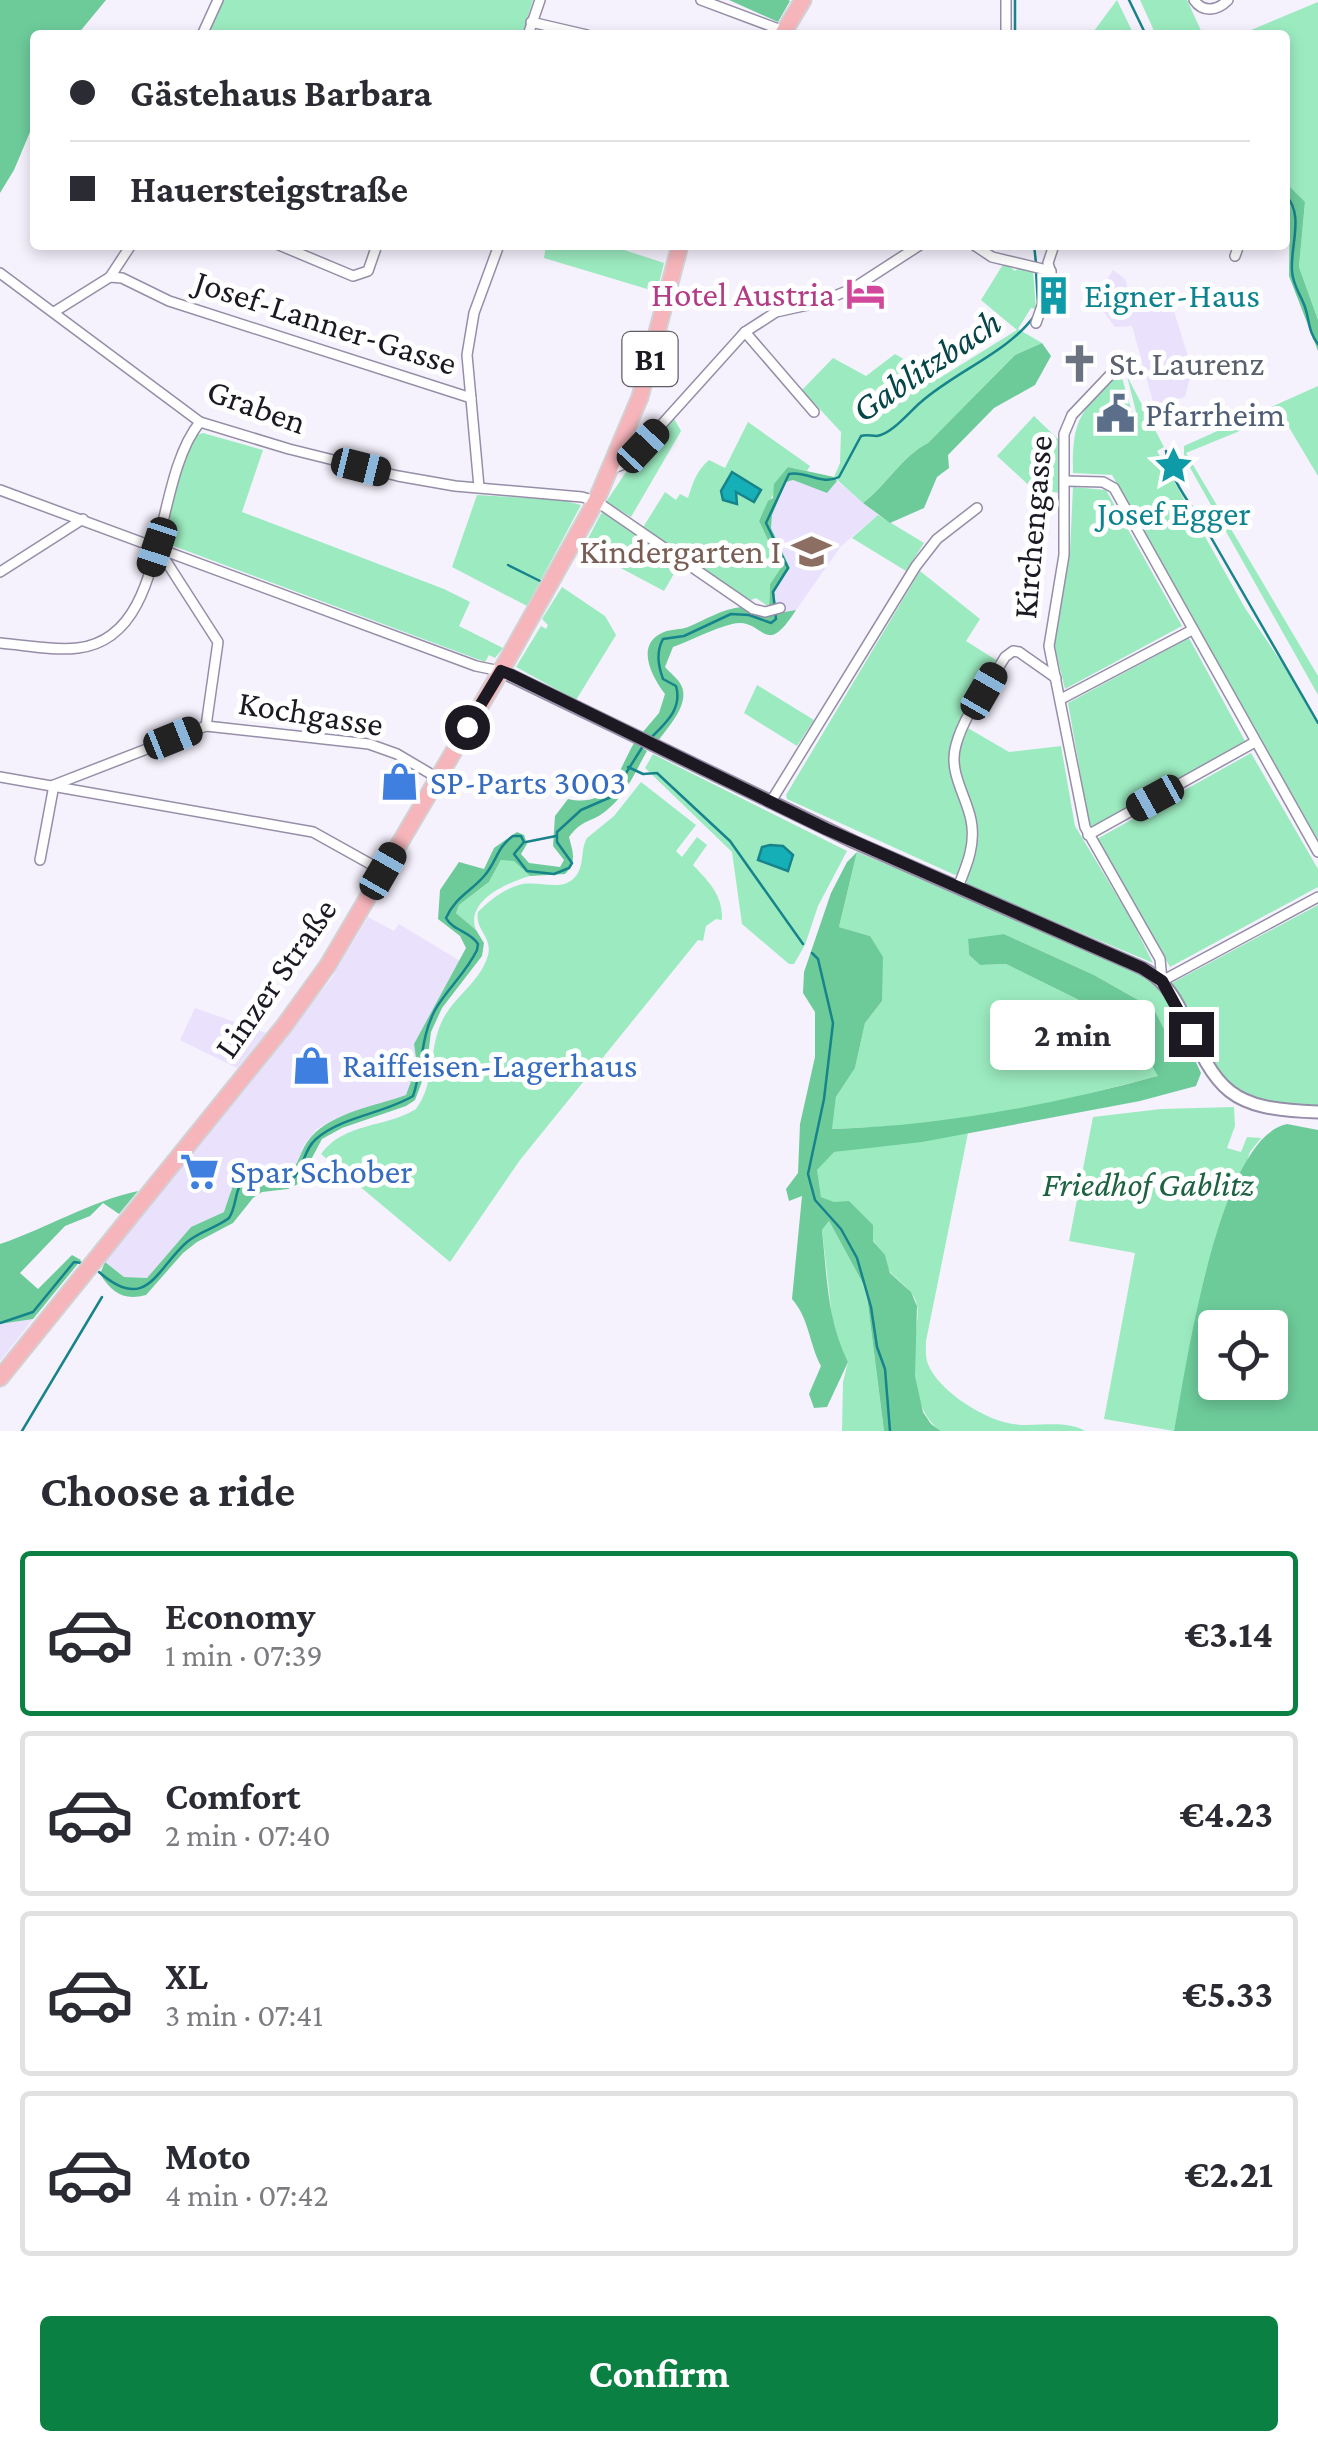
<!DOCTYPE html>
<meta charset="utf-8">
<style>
:root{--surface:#fff;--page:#f7f7f7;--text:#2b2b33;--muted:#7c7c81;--line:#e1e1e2;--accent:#0b8043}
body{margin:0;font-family:"Crimson Pro",serif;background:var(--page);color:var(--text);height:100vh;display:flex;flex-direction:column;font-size:38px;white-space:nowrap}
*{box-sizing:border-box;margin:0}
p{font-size:32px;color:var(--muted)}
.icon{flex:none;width:55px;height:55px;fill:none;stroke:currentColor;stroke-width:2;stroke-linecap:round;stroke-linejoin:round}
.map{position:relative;height:1431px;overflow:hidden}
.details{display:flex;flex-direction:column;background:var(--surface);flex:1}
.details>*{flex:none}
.top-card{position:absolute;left:30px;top:30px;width:1260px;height:220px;border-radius:10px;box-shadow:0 5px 15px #0003;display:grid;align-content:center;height:220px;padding:0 40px;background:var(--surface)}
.tools{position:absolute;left:1198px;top:1310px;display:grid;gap:20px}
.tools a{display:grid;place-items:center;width:90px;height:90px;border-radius:10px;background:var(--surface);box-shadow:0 5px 15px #0003;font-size:50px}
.end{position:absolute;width:45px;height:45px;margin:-22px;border:12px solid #1c1923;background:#fff;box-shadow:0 0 0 5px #fff}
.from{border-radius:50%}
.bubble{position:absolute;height:70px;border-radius:10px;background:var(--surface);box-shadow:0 5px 15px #0003;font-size:32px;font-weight:700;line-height:70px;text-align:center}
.car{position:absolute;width:30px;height:60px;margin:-30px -15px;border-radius:12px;box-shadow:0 0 8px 2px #0007;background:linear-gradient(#222 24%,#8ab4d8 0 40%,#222 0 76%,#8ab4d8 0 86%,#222 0)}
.top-card b{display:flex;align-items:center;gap:35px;height:95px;font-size:38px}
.top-card b+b{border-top:2px solid var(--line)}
.top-card i{width:25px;height:25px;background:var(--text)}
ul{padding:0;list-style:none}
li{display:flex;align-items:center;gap:30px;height:165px;margin:0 20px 15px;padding:0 20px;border:5px solid var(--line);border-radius:10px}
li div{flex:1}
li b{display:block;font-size:38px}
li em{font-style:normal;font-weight:700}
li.active{border-color:var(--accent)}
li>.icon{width:90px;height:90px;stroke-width:1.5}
h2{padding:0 40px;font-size:45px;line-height:120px}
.action{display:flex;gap:20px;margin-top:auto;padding:20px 40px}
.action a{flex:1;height:115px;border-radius:10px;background:var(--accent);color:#fff;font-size:40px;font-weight:700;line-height:115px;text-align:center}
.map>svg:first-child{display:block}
</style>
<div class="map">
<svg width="1318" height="1431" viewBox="0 0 1318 1431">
<rect width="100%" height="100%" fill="#f5f1fd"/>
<!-- built -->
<g fill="#eae1fd">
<polygon points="1113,270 1125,279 1128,289 1162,294 1171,302 1192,369 1185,397 1154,405 1132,326 1115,327 1094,299"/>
<polygon points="793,480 827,493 837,481 878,515 841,546 796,610 778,614 774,591 790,568 771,528 772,515 786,482"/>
<polygon points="368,917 394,931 399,924 460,961 414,1044 417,1065 411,1089 406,1096 334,1119 317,1129 304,1145 294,1171 287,1178 260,1167 235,1178 224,1212 191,1227 147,1278 124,1277 105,1262 331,979"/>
<polygon points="195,1008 266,1033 237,1068 180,1040"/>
<polygon points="33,1319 0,1361 0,1324"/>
</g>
<!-- green -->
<g fill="#9cebc0">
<polygon points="222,0 533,0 522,35 223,35 209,29"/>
<polygon points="1117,0 1134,35 1091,35"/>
<polygon points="1140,0 1187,0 1203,35 1156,35"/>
<polygon points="1318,2 1318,320 1299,267 1305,203 1285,182 1285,35 1239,35"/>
<polygon points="546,245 609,245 664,263 657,292 544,258"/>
<path d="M1008 265 1015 271 1020 267 1033 270 1036 309 1031 308 1018 329 1042 343 1015 355 928 443C901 457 887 485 863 503L834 477 840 463 841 432 802 390 833 358 866 376 895 354 938 379 1017 330 981 300 1002 266Z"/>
<path d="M1120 371 1134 419 1137 416 1127 376 1164 447 1157 451 1245 608 1284 666 1318 725V840L1112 475 1073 473C1072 415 1082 412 1120 371Z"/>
<polygon points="1318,386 1318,476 1281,414 1186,453 1318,676 1318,695 1184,457 1184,446"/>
<polygon points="1034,416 1058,439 1060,493 1033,489 997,456"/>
<polygon points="673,417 681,431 631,517 606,502 624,475"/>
<path d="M748 422 810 466 807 471 788 467 759 521 781 569 770 584 769 607 756 598 746 602 642 529 665 492 676 500 680 494 688 498C693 483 696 471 709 460L725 468Z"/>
<polygon points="203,433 263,450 242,512 444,589 470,602 459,626 503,648 495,658 489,655 485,662 171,545 165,537 174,487 194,436"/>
<polygon points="1073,487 1106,490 1182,626 1065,689 1054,644 1070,551"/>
<polygon points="477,495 562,500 581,505 527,606 452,567"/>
<polygon points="602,512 679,565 664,591 583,548"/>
<polygon points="878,515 924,543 906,571 852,538"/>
<path d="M920 571 980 619 966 641 996 660C980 687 953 719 950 751 947 773 959 790 964 811 969 833 966 852 960 873L955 875 787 799 786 795Z"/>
<polygon points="562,587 605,616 616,635 576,700 516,667 541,626 546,629 548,625 542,619"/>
<polygon points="1189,638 1245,741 1090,828 1068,703"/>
<polygon points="757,685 814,720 797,746 744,713"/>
<polygon points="966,727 1009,752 1061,746 1075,826 1131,919 1153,963 966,885 975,843 957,762"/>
<polygon points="1251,753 1318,869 1318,887 1170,967 1097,839"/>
<polygon points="653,754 847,851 818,906 805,945 794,964 789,964 742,924 732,852 645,768"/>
<path d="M641 782 696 825 676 851 682 857 697 837 707 845 693 865C709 882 723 895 722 920L716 919 706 926 703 941 698 940 520 1160 450 1262 321 1154C344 1122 386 1128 416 1109 436 1082 428 1048 443 1019 455 996 481 981 488 955 493 937 474 929 478 912 489 901 504 889 519 885 537 879 561 893 575 877 585 866 580 850 587 838L614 816Z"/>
<polygon points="857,852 1138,970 1160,986 1183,1037 1178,1041 1167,1035 1154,1009 1094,975 1004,934 968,940 969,955 980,965 1006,964 1077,999 1119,1027 1143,1050 1159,1076 1046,1104 919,1125 831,1129 836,1097 855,1068 865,1023 882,1001 870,936 839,927"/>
<path d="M501 860H514L530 876C506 883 465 901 476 930L456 913 459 905 489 882Z"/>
<path d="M1318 905V1105C1294 1103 1260 1104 1239 1092 1208 1073 1190 1015 1172 983Z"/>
<polygon points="1234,1107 1235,1126 1227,1148 1241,1152 1247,1137 1261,1138 1250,1152 1202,1290 1174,1431 1104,1419 1135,1253 1069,1241 1093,1117 1161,1109"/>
<path d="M968 1133 926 1341C926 1349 925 1357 928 1364 938 1390 982 1418 1008 1423 1032 1429 1063 1418 1085 1431H941C913 1412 913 1368 915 1337 916 1327 919 1315 917 1305 914 1291 902 1284 893 1275 887 1270 888 1261 884 1255 870 1234 844 1205 821 1197L816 1170 833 1152Z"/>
<polygon points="829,1221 866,1289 884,1431 842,1431 843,1382 848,1362 834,1335 822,1230"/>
</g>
<!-- forest -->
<g fill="#6dcb9a" fill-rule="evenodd">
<polygon points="0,0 106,0 77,35 35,35 35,120 14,170 0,193"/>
<polygon points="729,0 788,0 790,1 778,22"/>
<polygon points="1285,182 1305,202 1299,267 1318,320 1318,351 1289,276 1290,204 1285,199"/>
<path d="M1042 343 1051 356 1035 385 994 408 948 455 949 468 937 477 924 508 890 523 863 503C887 485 901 457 928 443L1015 355Z"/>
<polygon points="788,467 834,477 837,481 827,493 793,480 786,482 772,515 771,528 790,568 774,591 776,605 769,607 770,584 781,568 759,521 768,501 773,498 774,484"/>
<path d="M741 607 763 616 796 610C763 662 765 616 732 624 712 629 692 640 673 647L665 667C671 674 679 679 682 687 689 705 668 727 658 741L642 733 659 713 665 694C652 677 634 644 664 632 671 629 680 630 688 627 705 620 722 609 741 607Z"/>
<path d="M634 743 647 751C635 772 626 795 607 810 592 823 583 818 569 837 573 853 577 861 565 874L530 876 514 861 501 860 489 882 459 905 456 913 476 930 484 943 482 956 442 1008 431 1032 426 1071 415 1100 406 1106 342 1128 322 1139 298 1184 288 1189 262 1192 253 1198 233 1223 197 1242 183 1253 146 1295C124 1301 112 1293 100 1274L105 1262 124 1277 147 1278 191 1227 224 1212C241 1162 238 1163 287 1177 299 1166 300 1149 311 1137 333 1112 376 1106 406 1095L417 1065 414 1044 466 948 460 936 438 919 440 890 459 862 484 869 494 848 517 832 524 835 527 844 521 854 529 863 560 867 564 860 553 846 555 816 568 799C610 808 616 775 634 743Z"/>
<path d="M857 852 839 927 870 936 883 957 882 1001 865 1023 855 1068 836 1097 832 1129C942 1126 1051 1105 1158 1076L1143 1050 1119 1027 1077 999 1006 964 980 965 969 955 968 939 1004 934 1094 975 1154 1009 1167 1035 1186 1057 1194 1058 1201 1073 1196 1086 1140 1101 922 1142 834 1152 817 1170 821 1197 834 1202 849 1201 873 1225V1241L885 1255 890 1273 911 1292 917 1306 915 1376 923 1412 931 1424 941 1431H884L866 1289 829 1221 822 1230C827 1276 827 1320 848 1362L827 1407 814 1408 809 1394 821 1366C809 1343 809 1318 792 1299L802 1196 789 1201 786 1189 798 1173 800 1124 815 1057V1012L803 993 804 972 831 893 847 862Z"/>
<path d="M1287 1124 1318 1130V1431H1174C1186 1369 1218 1138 1287 1124ZM1215 1328H1270V1382H1215Z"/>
<path d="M138 1191 119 1214 103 1203 90 1216 65 1226 20 1273 38 1289 72 1255 81 1260 33 1319 0 1324V1244C48 1228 88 1202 138 1191Z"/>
</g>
<!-- water -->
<g fill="#15b0b7" stroke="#17838b" stroke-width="2.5">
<polygon points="732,472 761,490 754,502 736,492 737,504 723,500 721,491"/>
<polygon points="770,845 783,846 793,855 788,871 758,860 762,847"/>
</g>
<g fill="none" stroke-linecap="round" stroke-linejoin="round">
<!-- stream -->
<g stroke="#17838b" stroke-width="2.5">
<polyline points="1129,0 1146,35"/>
<polyline points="1015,35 1015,0"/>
<path d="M1285 194C1305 215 1290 245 1292 271 1293 286 1300 293 1305 307 1310 322 1308 331 1318 344"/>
<polyline points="1034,245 1036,263"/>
<polyline points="1036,271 1038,303"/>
<path d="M1166 451C1171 484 1193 506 1209 534 1245 597 1281 660 1318 723"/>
<polyline points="508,565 540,581"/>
<path d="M649 740C664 724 683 710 676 686L663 679C658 665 656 652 663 639L684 636 731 614 749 615 771 623 776 619 773 592 788 568 766 523 789 474C805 470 822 486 839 477L861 436C866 434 871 436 877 436 892 434 910 411 921 402 956 371 1009 352 1035 315"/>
<polyline points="628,767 643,774 657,773 730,841 803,944"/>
<polyline points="526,842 556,836"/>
<polyline points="812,953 818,959 833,1023 824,1099 808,1174 815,1200 841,1229 857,1258 871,1307 877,1347 885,1369 890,1431"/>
<path d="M99 1272C147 1314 156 1269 187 1242 200 1231 216 1228 229 1218 239 1203 232 1182 253 1176L270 1185H285C305 1174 301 1152 316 1139 343 1116 383 1114 413 1096 423 1068 420 1038 435 1010 447 989 466 973 477 950L478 944C470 931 453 931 446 918 455 897 472 891 485 875 497 861 497 847 513 836H521L524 842 514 854 527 871 554 874 569 868 572 863 557 842V832L581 810 611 797 643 746"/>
<polyline points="0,1323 33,1312 74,1262 82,1263"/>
<polyline points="22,1431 102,1297"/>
</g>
<defs>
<g id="minor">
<polyline points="701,0 784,31"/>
<path d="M1194 0C1203 13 1217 11 1228 0"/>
<polyline points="531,22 587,35"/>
<polyline points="202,35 218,0"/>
<polyline points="528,35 540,0"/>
<polyline points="1006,35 1006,0"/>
<polyline points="279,245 353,276 368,271 377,245"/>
<polyline points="974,245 992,257 1051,271"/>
<polyline points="1235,256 1239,245"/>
<polyline points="0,273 200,422 289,449 398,476 455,486 582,497 596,501 753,609 765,612 780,608"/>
<polyline points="110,277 122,278 169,301 471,398"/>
<polyline points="54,312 110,277 131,245"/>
<polyline points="1036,323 1052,277 1048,263 1054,245"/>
<polyline points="745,332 814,412"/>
<polyline points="1118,361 1111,374 1072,415 1064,434 1064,555 1049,646 1085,827 1160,959 1162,981 1318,897"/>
<polyline points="611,469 627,463 745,332 776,312 817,303 852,289 920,245"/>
<polyline points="1066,481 1103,482 1114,488 1318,852"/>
<polyline points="479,487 467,355 474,313 499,245"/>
<polyline points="0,490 476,666 500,671"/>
<polyline points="157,547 218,642 206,726"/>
<polyline points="0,572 83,519"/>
<path d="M0 643C25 645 53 651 78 648 171 637 150 483 200 422"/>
<polyline points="1061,699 1192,630"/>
<polyline points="0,777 313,832 383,871"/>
<polyline points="54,785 206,726 369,744 397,754 441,780"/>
<polyline points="770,803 916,566 937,539 977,508"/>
<polyline points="1088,835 1255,742"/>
<polyline points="40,860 54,785"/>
<path d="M958 887C967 865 976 844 971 820 966 795 948 772 956 745 964 714 989 684 1005 657L1013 651 1019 652 1056 678"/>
</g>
<path id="tertiary" d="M501 671 854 842 1142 968C1162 978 1174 995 1183 1015 1218 1092 1228 1109 1318 1112"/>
<g id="primary">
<polyline points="782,35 803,0"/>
<polyline points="0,1378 284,1026 328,965 501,671 596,501 640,397 680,245"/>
</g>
</defs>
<!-- minor casing -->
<use href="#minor" stroke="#968ea8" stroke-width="12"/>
<!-- tertiary casing -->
<use href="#tertiary" stroke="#968ea8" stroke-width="15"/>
<!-- primary casing -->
<use href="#primary" stroke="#d2d1d3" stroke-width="19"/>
<!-- minor -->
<use href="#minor" stroke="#fff" stroke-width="9"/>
<!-- tertiary -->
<use href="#tertiary" stroke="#fff" stroke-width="11"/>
<!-- primary -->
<use href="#primary" stroke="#f6b5bb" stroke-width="15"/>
</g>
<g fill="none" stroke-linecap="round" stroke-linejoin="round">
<!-- route -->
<polyline stroke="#1c1923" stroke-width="12" points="467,727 501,671 509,674 826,829 1142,968 1162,981 1191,1034"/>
</g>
<!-- icons -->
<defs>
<symbol id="hotel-bare" viewBox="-9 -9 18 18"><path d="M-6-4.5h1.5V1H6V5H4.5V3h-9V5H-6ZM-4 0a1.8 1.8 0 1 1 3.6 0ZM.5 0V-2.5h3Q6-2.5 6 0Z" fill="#d1479c" stroke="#fff" stroke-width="2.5" paint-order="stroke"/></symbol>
<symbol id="building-bare" viewBox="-9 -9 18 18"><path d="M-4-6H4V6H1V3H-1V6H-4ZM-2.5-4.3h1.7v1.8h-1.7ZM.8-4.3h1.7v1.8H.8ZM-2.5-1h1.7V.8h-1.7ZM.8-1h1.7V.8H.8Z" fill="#0f9aa8" stroke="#fff" stroke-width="2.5" paint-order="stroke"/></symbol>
<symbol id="church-bare" viewBox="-9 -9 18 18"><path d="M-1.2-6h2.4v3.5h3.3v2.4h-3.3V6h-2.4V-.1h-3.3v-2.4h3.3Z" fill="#6b7280" stroke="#fff" stroke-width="2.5" paint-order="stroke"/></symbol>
<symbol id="civic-bare" viewBox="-9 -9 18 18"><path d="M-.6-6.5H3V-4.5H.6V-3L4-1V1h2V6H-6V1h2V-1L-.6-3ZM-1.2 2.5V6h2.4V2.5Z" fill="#5c6f8a" stroke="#fff" stroke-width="2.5" paint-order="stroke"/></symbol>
<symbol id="sight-bare" viewBox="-9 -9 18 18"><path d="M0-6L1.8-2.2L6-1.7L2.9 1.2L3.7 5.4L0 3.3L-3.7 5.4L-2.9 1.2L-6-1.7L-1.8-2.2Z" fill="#0f9aa8" stroke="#fff" stroke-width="2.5" paint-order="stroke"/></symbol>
<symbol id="school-bare" viewBox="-9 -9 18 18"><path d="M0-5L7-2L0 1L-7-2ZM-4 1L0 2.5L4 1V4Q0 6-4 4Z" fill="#8d6e63" stroke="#fff" stroke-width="2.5" paint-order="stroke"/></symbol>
<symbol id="shop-bare" viewBox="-9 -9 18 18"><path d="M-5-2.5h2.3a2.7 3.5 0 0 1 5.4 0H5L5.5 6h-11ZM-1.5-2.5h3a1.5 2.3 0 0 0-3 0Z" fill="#3f7fe0" stroke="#fff" stroke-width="2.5" paint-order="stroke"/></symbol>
<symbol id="supermarket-bare" viewBox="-9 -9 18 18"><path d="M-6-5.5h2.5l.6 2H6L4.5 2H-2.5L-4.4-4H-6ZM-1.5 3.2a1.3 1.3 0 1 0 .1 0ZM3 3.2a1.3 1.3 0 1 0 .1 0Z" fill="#3f7fe0" stroke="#fff" stroke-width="2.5" paint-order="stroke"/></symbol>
</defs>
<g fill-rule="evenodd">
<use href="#hotel-bare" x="838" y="266" width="55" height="55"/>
<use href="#building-bare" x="1026" y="268" width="55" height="55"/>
<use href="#church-bare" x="1052" y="336" width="55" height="55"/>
<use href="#civic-bare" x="1088" y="386" width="55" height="55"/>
<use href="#sight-bare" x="1146" y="438" width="55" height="55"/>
<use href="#school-bare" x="784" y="524" width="55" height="55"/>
<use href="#shop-bare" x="372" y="754" width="55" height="55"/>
<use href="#shop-bare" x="284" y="1038" width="55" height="55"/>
<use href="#supermarket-bare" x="172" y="1144" width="55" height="55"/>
</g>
<g text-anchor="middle" stroke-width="10" stroke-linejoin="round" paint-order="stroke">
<!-- shield labels -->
<rect fill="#fff" stroke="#605e65" stroke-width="2.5" x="622.5" y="332" width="55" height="54" rx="8"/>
<g font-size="32" font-weight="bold" fill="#1c1923">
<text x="650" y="370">B1</text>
</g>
<!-- hotel labels -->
<g font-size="35" fill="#b23c85" stroke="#fff" text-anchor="end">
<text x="835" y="306">Hotel Austria</text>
</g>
<!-- culture labels -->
<g font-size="35" fill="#0d838f" stroke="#fff" text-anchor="start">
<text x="1084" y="307">Eigner-Haus</text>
<text x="1174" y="525" text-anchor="middle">Josef Egger</text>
</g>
<!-- street labels -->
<g font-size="35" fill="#1c1923" stroke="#fff">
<text transform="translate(326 322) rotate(18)" y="12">Josef-Lanner-Gasse</text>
<text transform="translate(257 406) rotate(20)" y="12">Graben</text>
<text transform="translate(1032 527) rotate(-85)" y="12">Kirchengasse</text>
<text transform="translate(311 713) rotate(9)" y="12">Kochgasse</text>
<text transform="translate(275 978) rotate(-55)" y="12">Linzer Straße</text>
</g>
<!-- worship labels -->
<g font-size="35" fill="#5b616d" stroke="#fff" text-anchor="start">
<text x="1109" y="375">St. Laurenz</text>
</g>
<!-- service labels -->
<g font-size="35" fill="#4e5e75" stroke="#fff" text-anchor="start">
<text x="1145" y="426">Pfarrheim</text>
</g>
<!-- education labels -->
<g font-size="35" fill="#785e54" stroke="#fff" text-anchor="end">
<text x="781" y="563">Kindergarten I</text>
</g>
<!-- shop labels -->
<g font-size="35" fill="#366cbe" stroke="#fff" text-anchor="start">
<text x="430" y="794">SP-Parts 3003</text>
<text x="342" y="1077">Raiffeisen-Lagerhaus</text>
<text x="230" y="1183">Spar Schober</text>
</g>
<!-- park labels -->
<g font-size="35" font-style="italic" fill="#1d6243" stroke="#fff">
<text x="1148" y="1196">Friedhof Gablitz</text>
</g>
<!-- water labels -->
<g font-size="38" font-style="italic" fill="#064548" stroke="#fff">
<text transform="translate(926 365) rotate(-34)" y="13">Gablitzbach</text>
</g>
</g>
</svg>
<div class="tools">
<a><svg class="icon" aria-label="locate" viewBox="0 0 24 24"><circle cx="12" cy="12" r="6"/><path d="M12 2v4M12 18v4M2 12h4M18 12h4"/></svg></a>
</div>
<i class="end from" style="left:467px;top:727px"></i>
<i class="end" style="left:1191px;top:1034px"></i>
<div class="bubble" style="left:990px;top:1000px;width:165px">2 min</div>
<i class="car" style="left:643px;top:446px;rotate:43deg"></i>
<i class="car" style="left:361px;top:467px;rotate:104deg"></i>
<i class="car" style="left:157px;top:547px;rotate:198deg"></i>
<i class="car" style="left:984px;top:691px;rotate:30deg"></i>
<i class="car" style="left:173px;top:738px;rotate:68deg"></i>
<i class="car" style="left:1155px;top:798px;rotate:241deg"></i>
<i class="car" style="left:383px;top:871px;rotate:30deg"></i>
<div class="top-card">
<b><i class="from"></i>Gästehaus Barbara</b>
<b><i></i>Hauersteigstraße</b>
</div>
</div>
<section class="details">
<h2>Choose a ride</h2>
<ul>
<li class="active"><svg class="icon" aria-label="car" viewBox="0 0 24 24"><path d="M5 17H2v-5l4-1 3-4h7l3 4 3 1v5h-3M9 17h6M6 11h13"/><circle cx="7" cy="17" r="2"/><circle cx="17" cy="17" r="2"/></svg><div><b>Economy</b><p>1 min · 07:39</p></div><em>€3.14</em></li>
<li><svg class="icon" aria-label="car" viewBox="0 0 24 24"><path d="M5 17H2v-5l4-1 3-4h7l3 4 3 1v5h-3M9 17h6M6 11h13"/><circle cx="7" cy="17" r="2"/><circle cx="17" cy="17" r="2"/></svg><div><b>Comfort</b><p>2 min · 07:40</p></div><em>€4.23</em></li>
<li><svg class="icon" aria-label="car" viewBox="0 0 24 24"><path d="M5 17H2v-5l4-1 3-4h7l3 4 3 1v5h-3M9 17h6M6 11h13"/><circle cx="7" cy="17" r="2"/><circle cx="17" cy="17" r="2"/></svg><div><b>XL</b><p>3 min · 07:41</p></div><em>€5.33</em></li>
<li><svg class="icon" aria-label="car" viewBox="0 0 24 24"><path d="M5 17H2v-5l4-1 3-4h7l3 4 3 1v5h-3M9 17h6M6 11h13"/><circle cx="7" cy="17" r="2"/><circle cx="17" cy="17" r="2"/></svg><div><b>Moto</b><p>4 min · 07:42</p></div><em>€2.21</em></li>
</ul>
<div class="action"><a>Confirm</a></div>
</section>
